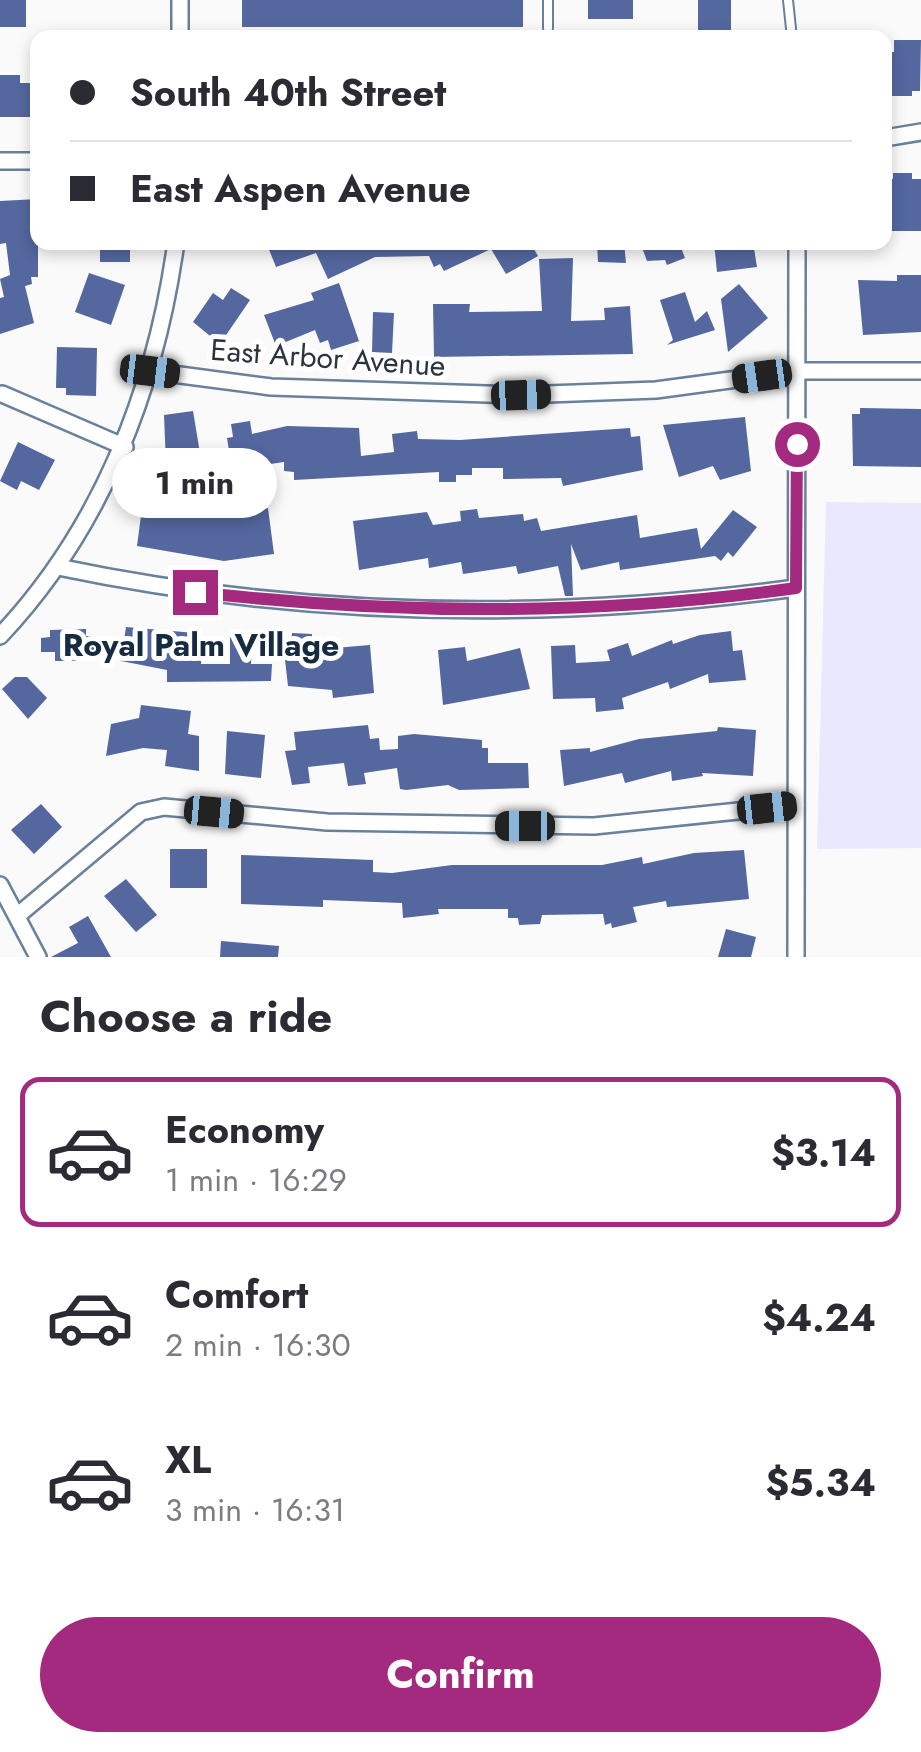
<!DOCTYPE html>
<meta charset="utf-8">
<style>
:root{--surface:#fff;--page:#f7f7f7;--text:#2b2b33;--muted:#7c7c81;--line:#e1e1e2;--accent:#a42a7f}
body{margin:0;font-family:Jost,sans-serif;background:var(--page);color:var(--text);height:100vh;display:flex;flex-direction:column;font-size:38px;white-space:nowrap}
*{box-sizing:border-box;margin:0}
p{font-size:32px;color:var(--muted)}
.icon{flex:none;width:55px;height:55px;fill:none;stroke:currentColor;stroke-width:2;stroke-linecap:round;stroke-linejoin:round}
.map{position:relative;height:957px;overflow:hidden}
.details{display:flex;flex-direction:column;background:var(--surface);flex:1}
.details>*{flex:none}
.banner{position:absolute;left:30px;top:30px;width:862px;height:220px;border-radius:20px;box-shadow:0 5px 15px #0003;display:grid;align-content:center;height:220px;padding:0 40px;background:var(--surface)}
.end{position:absolute;width:45px;height:45px;margin:-22px;border:12px solid #a42a7f;background:#fff;box-shadow:0 0 0 5px #fff}
.from{border-radius:50%}
.bubble{position:absolute;height:70px;border-radius:35px;background:var(--surface);box-shadow:0 5px 15px #0003;font-size:32px;font-weight:700;line-height:70px;text-align:center}
.car{position:absolute;width:30px;height:60px;margin:-30px -15px;border-radius:12px;box-shadow:0 0 8px 2px #0007;background:linear-gradient(#222 24%,#8ab4d8 0 40%,#222 0 76%,#8ab4d8 0 86%,#222 0)}
.banner b{display:flex;align-items:center;gap:35px;height:95px;font-size:38px}
.banner b+b{border-top:2px solid var(--line)}
.banner i{width:25px;height:25px;background:var(--text)}
ul{padding:0;list-style:none}
li{display:flex;align-items:center;gap:30px;height:150px;margin:0 20px 15px;padding:0 20px;border:5px solid transparent;border-radius:20px}
li div{flex:1}
li b{display:block;font-size:38px}
li em{font-style:normal;font-weight:700}
li.selected{border-color:var(--accent)}
li>.icon{width:90px;height:90px;stroke-width:1.5}
h2{padding:0 40px;font-size:45px;line-height:120px}
.cta{display:flex;gap:20px;margin-top:auto;padding:20px 40px}
.cta a{flex:1;height:115px;border-radius:60px;background:var(--accent);color:#fff;font-size:40px;font-weight:700;line-height:115px;text-align:center}
.map>svg:first-child{display:block}
</style>
<div class="map">
<svg width="921" height="957" viewBox="0 0 921 957">
<rect width="100%" height="100%" fill="#fafafa"/>
<!-- green -->
<polygon fill="#e9e8fd" points="826,502 921,503 921,848 817,849"/>
<!-- building -->
<g fill="#54679f">
<rect x="0" y="0" width="26" height="27"/>
<rect x="242" y="0" width="281" height="27"/>
<rect x="588" y="0" width="45" height="19"/>
<rect x="698" y="0" width="33" height="33"/>
<polygon points="894,40 921,40 920,91 912,91 912,96 885,96 885,52 894,52"/>
<polygon points="0,75 20,75 20,83 31,83 31,117 0,117"/>
<polygon points="893,173 912,173 912,179 921,179 921,231 885,231 885,179 893,179"/>
<polygon points="38,199 38,277 31,277 32,284 25,286 34,323 0,334 0,298 4,297 0,279 10,275 6,243 0,244 0,201"/>
<rect x="100" y="242" width="30" height="20"/>
<polygon points="266,242 530,242 538,256 506,274 491,249 444,271 440,264 434,267 429,256 375,257 328,279 316,253 276,267"/>
<polygon points="597,242 624,242 626,263 598,262"/>
<polygon points="640,242 679,242 685,258 667,265 665,260 647,261"/>
<polygon points="714,242 753,242 757,267 717,272"/>
<polygon points="573,258 571,321 605,320 604,308 630,306 633,354 434,357 433,304 470,304 469,312 542,311 539,259"/>
<polygon points="89,273 125,285 111,325 75,312"/>
<polygon points="897,275 921,275 921,332 863,335 858,280 897,281"/>
<polygon points="339,283 359,341 331,350 328,340 320,343 315,330 276,346 264,315 314,300 311,293"/>
<polygon points="739,284 768,318 728,352 721,299"/>
<polygon points="231,288 250,300 220,344 193,322 213,293 223,300"/>
<polygon points="685,292 695,322 707,311 715,330 667,345 673,340 660,300"/>
<polygon points="373,312 394,313 392,353 372,352"/>
<polygon points="57,347 97,348 96,396 66,395 66,388 56,388"/>
<polygon points="860,408 921,409 921,467 853,466 852,414 860,414"/>
<polygon points="193,411 201,459 166,464 164,415"/>
<polygon points="745,417 751,471 720,480 713,466 679,477 663,425"/>
<polygon points="250,421 252,434 287,426 359,428 361,456 394,452 392,434 417,431 418,439 460,440 630,428 631,437 640,436 643,470 563,486 561,478 503,479 503,468 472,468 472,475 456,475 456,482 439,482 439,472 294,480 294,472 284,471 284,462 232,470 227,438 233,437 231,424"/>
<polygon points="18,442 55,460 39,490 21,481 17,490 0,481"/>
<polygon points="152,493 173,496 172,508 243,516 243,512 268,508 274,554 224,561 137,546 143,500 151,502"/>
<polygon points="477,509 479,518 523,514 524,521 537,518 541,531 637,515 640,538 697,528 701,549 733,510 757,527 733,557 728,552 721,561 715,556 620,570 619,562 581,570 571,544 573,596 565,596 558,566 518,574 516,566 463,574 461,562 429,568 428,558 359,570 353,521 427,512 433,525 461,521 460,511"/>
<polygon points="126,627 195,633 194,640 202,640 201,664 230,664 230,637 252,637 251,664 272,664 271,681 167,682 167,670 121,661"/>
<polygon points="86,629 86,636 94,636 94,650 81,651 82,661 55,661 55,652 41,652 41,638 50,637 50,630"/>
<polygon points="731,631 733,651 742,650 746,680 709,683 708,674 670,689 668,682 622,698 624,709 596,712 595,698 553,699 551,646 575,645 576,663 610,661 607,650 628,643 632,656 672,640 673,644 700,635"/>
<polygon points="292,633 312,634 311,650 370,645 374,693 333,698 332,690 288,686 284,651 290,652"/>
<polygon points="465,647 467,661 520,648 530,689 443,705 438,650"/>
<polygon points="15,677 27,677 47,698 28,719 2,689"/>
<polygon points="141,705 191,711 188,734 199,736 199,771 165,766 167,750 143,748 106,756 111,724 139,718"/>
<polygon points="368,725 370,739 379,738 380,750 398,749 398,736 414,734 482,740 482,748 488,748 488,763 528,763 529,788 459,790 448,785 406,790 400,789 397,768 364,773 366,784 348,786 344,763 308,767 310,783 292,785 285,751 296,750 294,732"/>
<polygon points="718,727 756,730 753,776 702,773 703,776 672,781 671,771 625,783 622,773 564,786 560,750 590,748 590,752 639,739 717,731"/>
<polygon points="227,731 265,735 261,778 225,774"/>
<polygon points="41,804 62,827 34,854 11,830"/>
<rect x="170" y="849" width="37" height="39"/>
<polygon points="744,850 749,899 667,907 666,901 633,907 637,922 612,928 611,923 605,925 603,914 542,915 540,924 519,925 518,918 508,918 508,909 438,909 439,914 403,918 402,903 323,900 323,907 241,904 241,855 373,860 373,872 392,873 452,865 602,865 642,857 643,864 694,853"/>
<polygon points="126,879 157,915 136,932 104,896"/>
<polygon points="88,916 111,957 51,957 78,943 69,927"/>
<polygon points="726,929 756,937 751,957 718,957"/>
<polygon points="221,941 279,946 278,957 220,957"/>
</g>
<g fill="none" stroke-linecap="round" stroke-linejoin="round">
<defs>
<g id="service">
<polyline points="788,0 792,38"/>
<polyline points="548,28 548,0"/>
</g>
<g id="minor">
<polyline points="180,0 180,38"/>
<polyline points="885,138 921,132"/>
<polyline points="0,161 38,161"/>
<polyline points="150,371 271,387 521,395 656,390 797,371 921,371"/>
<polyline points="2,394 125,447"/>
<path d="M58 567C301 618 551 621 796 588"/>
<path d="M0 636C102 528 156 388 176 242"/>
<polyline points="0,885 38,957"/>
<polyline points="17,916 141,812 164,807 327,822 594,826 796,805"/>
<polyline points="796,957 797,242"/>
</g>
</defs>
<!-- service casing -->
<use href="#service" stroke="#69819a" stroke-width="12"/>
<!-- minor casing -->
<use href="#minor" stroke="#69819a" stroke-width="20"/>
<!-- service -->
<use href="#service" stroke="#fff" stroke-width="8"/>
<!-- minor -->
<use href="#minor" stroke="#fff" stroke-width="15"/>
</g>
<g fill="none" stroke-linecap="round" stroke-linejoin="round">
<!-- route -->
<path stroke="#a42a7f" stroke-width="12" d="M195 592C395 615 596 616 796 588L797 444"/>
</g>
<g text-anchor="middle" stroke-width="10" stroke-linejoin="round" paint-order="stroke">
<!-- street labels -->
<g font-size="30" fill="#2a343f" stroke="#fff">
<text transform="translate(328 358) rotate(4)" y="10">East Arbor Avenue</text>
</g>
<!-- neighbourhood labels -->
<g font-size="32" font-weight="bold" fill="#162b40" stroke="#fff">
<text x="201" y="656">Royal Palm Village</text>
</g>
</g>
</svg>
<i class="end from" style="left:797px;top:444px"></i>
<i class="end" style="left:195px;top:592px"></i>
<div class="bubble" style="left:112px;top:448px;width:165px">1 min</div>
<i class="car" style="left:150px;top:371px;rotate:97deg"></i>
<i class="car" style="left:762px;top:376px;rotate:262deg"></i>
<i class="car" style="left:521px;top:395px;rotate:88deg"></i>
<i class="car" style="left:767px;top:808px;rotate:84deg"></i>
<i class="car" style="left:214px;top:812px;rotate:95deg"></i>
<i class="car" style="left:525px;top:826px;rotate:270deg"></i>
<div class="banner">
<b><i class="from"></i>South 40th Street</b>
<b><i></i>East Aspen Avenue</b>
</div>
</div>
<section class="details">
<h2>Choose a ride</h2>
<ul>
<li class="selected"><svg class="icon" aria-label="car" viewBox="0 0 24 24"><path d="M5 17H2v-5l4-1 3-4h7l3 4 3 1v5h-3M9 17h6M6 11h13"/><circle cx="7" cy="17" r="2"/><circle cx="17" cy="17" r="2"/></svg><div><b>Economy</b><p>1 min · 16:29</p></div><em>$3.14</em></li>
<li><svg class="icon" aria-label="car" viewBox="0 0 24 24"><path d="M5 17H2v-5l4-1 3-4h7l3 4 3 1v5h-3M9 17h6M6 11h13"/><circle cx="7" cy="17" r="2"/><circle cx="17" cy="17" r="2"/></svg><div><b>Comfort</b><p>2 min · 16:30</p></div><em>$4.24</em></li>
<li><svg class="icon" aria-label="car" viewBox="0 0 24 24"><path d="M5 17H2v-5l4-1 3-4h7l3 4 3 1v5h-3M9 17h6M6 11h13"/><circle cx="7" cy="17" r="2"/><circle cx="17" cy="17" r="2"/></svg><div><b>XL</b><p>3 min · 16:31</p></div><em>$5.34</em></li>
</ul>
<div class="cta"><a>Confirm</a></div>
</section>
